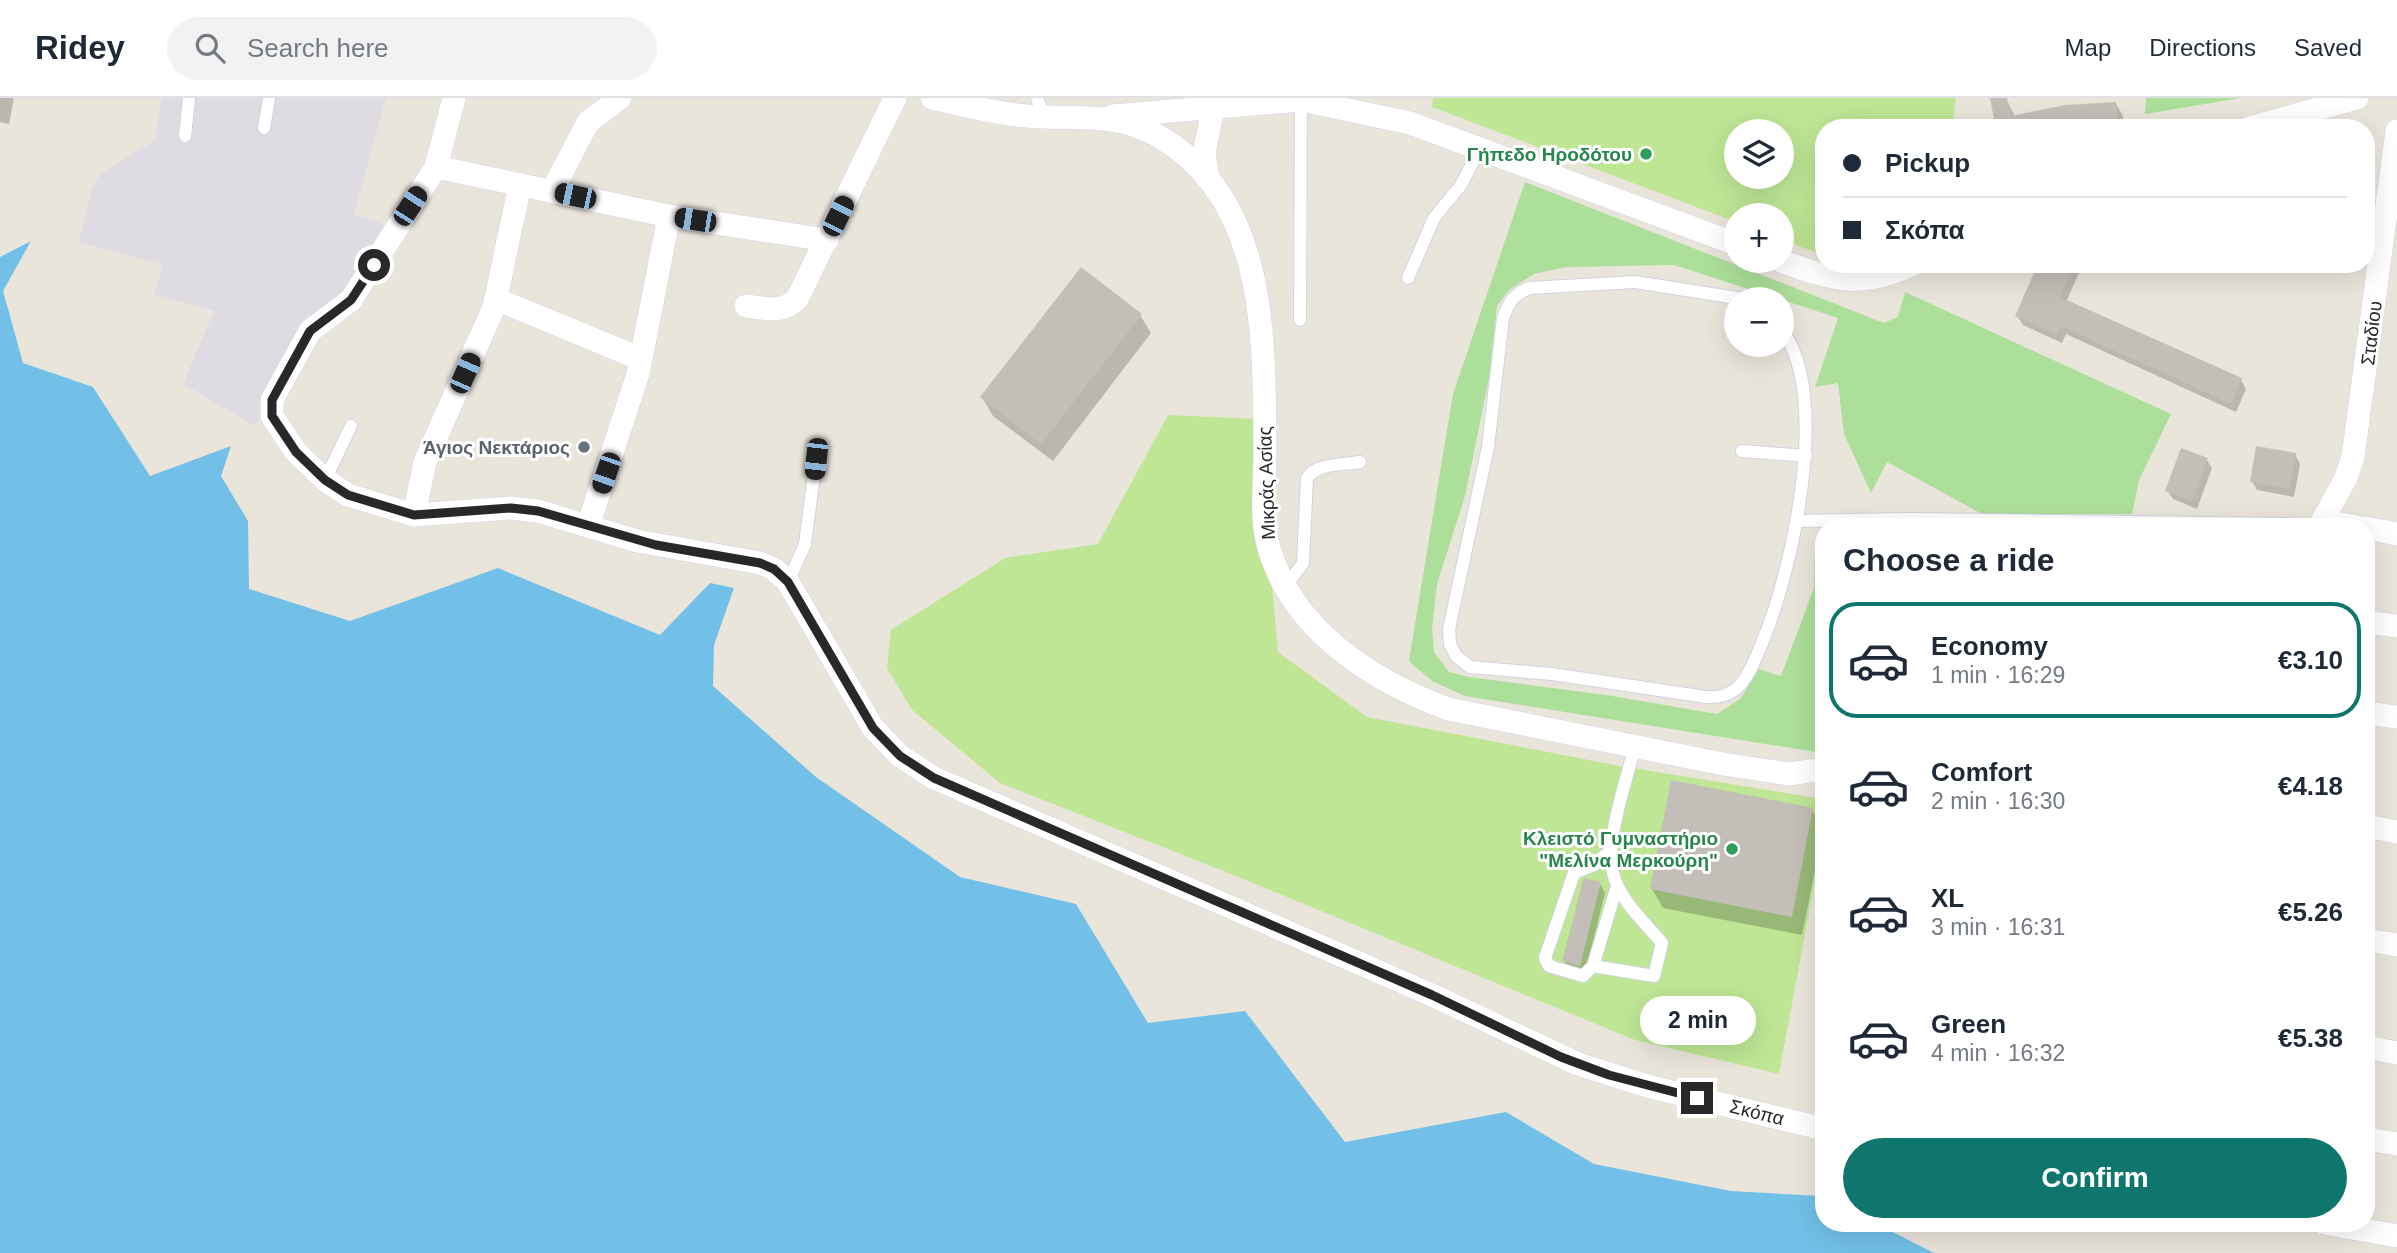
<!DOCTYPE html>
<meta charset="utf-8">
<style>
:root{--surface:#fff;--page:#f2f2f3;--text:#1f2937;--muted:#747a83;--line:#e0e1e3;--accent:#0f766e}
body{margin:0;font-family:Helvetica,sans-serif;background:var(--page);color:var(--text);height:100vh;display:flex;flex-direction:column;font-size:26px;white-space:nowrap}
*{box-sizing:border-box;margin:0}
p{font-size:23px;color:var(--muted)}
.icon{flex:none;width:38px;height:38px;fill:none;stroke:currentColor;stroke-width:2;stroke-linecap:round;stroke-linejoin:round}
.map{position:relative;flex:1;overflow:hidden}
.side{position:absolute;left:1815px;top:420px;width:560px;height:714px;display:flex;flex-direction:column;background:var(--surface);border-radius:28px;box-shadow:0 7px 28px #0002}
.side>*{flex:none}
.guide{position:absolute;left:1815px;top:21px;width:560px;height:154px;border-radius:28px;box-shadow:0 7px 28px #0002;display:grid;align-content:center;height:154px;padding:0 28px;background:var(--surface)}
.fabs{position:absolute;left:1724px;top:21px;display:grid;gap:14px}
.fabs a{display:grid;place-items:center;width:70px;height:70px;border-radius:50%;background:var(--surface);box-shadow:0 7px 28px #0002;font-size:35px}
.end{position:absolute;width:32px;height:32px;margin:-16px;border:9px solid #282828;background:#fff;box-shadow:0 0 0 4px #fff}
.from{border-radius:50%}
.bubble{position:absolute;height:49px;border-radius:24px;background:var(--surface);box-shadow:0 7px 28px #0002;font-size:23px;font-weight:700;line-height:49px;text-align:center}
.car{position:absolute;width:21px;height:42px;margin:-21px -10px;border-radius:9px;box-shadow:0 0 5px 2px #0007;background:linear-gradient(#222 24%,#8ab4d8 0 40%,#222 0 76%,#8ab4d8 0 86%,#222 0)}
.guide b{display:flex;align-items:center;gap:24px;height:66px;font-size:26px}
.guide b+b{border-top:2px solid var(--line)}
.guide i{width:18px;height:18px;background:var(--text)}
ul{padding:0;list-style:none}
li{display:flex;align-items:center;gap:21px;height:116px;margin:0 14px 10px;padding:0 14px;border:4px solid transparent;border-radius:28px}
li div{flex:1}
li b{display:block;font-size:26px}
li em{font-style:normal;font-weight:700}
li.on{border-color:var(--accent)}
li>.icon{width:63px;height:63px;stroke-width:1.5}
h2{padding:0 28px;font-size:32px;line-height:84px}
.action{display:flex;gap:14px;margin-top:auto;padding:14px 28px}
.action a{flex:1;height:80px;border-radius:42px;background:var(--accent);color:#fff;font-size:28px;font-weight:700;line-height:80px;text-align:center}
header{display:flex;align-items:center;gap:42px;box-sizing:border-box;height:98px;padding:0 35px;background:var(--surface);border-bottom:2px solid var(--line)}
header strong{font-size:33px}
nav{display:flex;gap:38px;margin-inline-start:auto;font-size:24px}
.search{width:490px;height:63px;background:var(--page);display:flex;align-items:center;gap:18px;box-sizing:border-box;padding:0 24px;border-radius:38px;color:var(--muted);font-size:26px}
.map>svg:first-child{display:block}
</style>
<header>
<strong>Ridey</strong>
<div class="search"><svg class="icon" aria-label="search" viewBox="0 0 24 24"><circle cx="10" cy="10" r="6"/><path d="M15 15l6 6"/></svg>Search here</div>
<nav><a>Map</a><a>Directions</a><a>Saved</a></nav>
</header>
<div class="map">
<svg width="2397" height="1155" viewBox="0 0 2397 1155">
<rect width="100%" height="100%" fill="#eae5db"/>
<!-- industrial -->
<polygon fill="#dedbe3" points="162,0 386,0 354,116 386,127 351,194 300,239 255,328 183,286 214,213 154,196 163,167 79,144 92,91 99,77 155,42"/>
<!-- green -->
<g fill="#acdf99">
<polygon points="2146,0 2241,0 2145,16"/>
<polygon points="1525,84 1884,225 1898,219 1905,194 2171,316 2139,382 2132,416 1982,416 1887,364 1871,395 1844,336 1838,285 1815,289 1838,220 1674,167 1567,169 1534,176 1509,192 1497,208 1489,280 1465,398 1437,486 1432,530 1434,554 1449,574 1469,579 1606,597 1717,616 1740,601 1759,571 1781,578 1814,490 1815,449 1823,434 1823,624 1816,654 1465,598 1432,583 1409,563 1453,296"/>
</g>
<!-- pitch -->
<g fill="#bee695" fill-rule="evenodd">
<path d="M1433 0H1956L1952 30H1824L1823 157 1782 142V117H1736V124L1432 9ZM1736 33H1782V79H1736Z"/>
<polygon points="1168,317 1257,321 1278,554 1367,619 1620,668 1823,701 1823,739 1779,976 1635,942 1226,774 1000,685 912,612 887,570 891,532 1005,460 1098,446"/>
</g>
<!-- water -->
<polygon fill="#72c0e8" points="31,143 3,193 23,265 93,289 150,378 231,348 221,378 248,423 249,491 350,523 498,470 660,537 710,485 734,490 714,547 713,588 816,679 960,779 1076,806 1148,925 1245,913 1345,1044 1506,1014 1594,1066 1731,1093 1820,1098 1823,1099 1824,1125 1875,1125 1934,1155 0,1155 0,159"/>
<!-- shadow -->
<g fill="#0003">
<polygon points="0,0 14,0 9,26 0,24"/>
<polygon points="2002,0 2006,0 2015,19 2116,6 2123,18 2123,30 1980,30 1979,26 1996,23"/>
<polygon points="2040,166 2083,166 2066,204 2241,282 2246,291 2236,314 2066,236 2062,245 2023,227 2017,218"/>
<polygon points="1140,217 1151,235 1053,363 993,318 982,299"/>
<polygon points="2295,357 2300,366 2294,399 2257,392 2252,383"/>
<polygon points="2206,361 2212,370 2197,411 2173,401 2167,392"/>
<polygon points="1812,712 1823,731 1802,837 1663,810 1652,791"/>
<polygon points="1583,783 1600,786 1605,795 1585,876 1569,872 1564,862"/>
</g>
<!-- building -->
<g fill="#c3beb7">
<polygon points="1990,0 2007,0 2011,18 2065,7 2116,4 2118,30 1991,30 1990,22 1994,21"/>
<polygon points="2038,166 2074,166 2060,199 2242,280 2231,306 2061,228 2057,237 2015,218"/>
<polygon points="1081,169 1142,216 1041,346 980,299"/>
<polygon points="2256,348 2296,355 2290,391 2250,384"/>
<polygon points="2181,350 2208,360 2192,403 2165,393"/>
<polygon points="1671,682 1813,710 1792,819 1650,791"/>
<polygon points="1584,780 1601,784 1580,868 1562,863"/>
</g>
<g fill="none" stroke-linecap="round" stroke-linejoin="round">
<defs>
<g id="service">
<polyline points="1037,0 1044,18"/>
<polyline points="264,30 269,0"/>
<polyline points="185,38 189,0"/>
<polyline points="1408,180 1434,120 1461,87 1479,52"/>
<path d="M1743 201 1635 184 1529 190C1513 197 1509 204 1503 220L1488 349 1449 531 1450 546 1456 558 1470 569 1552 576 1706 599C1718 599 1725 599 1736 591 1749 580 1758 555 1764 540 1793 469 1831 297 1782 232"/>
<polyline points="1300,222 1301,2"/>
<polyline points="1742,353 1806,358"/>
<polyline points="325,382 351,328"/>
<polyline points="1798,423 1909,421 2285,426 2313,429"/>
<polyline points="788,484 805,446 816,361"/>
<path d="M1286 488 1303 465 1307 380C1316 365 1344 367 1360 364"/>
<polyline points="1610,753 1594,767 1574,775 1545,860 1549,868 1583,878 1593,868 1617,788"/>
<path d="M1593 868 1654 878 1662 845C1647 827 1629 811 1618 789 1599 753 1626 688 1634 650"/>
</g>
<g id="minor">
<polyline points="454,0 436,69 351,202 310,233 272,302 272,318 296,354 325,382 348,397 414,417 511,410 538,413 637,443 760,465 774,471 788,484 873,630 900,658 934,680 1432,897 1578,966 1647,988 1824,1031"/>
<path d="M932 0C963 7 994 15 1026 18 1074 22 1115 13 1160 39 1269 103 1264 245 1265 355 1265 387 1260 420 1269 450 1293 533 1373 583 1448 611L1723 666 1789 676 1824 671"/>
<polyline points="1112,18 1301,2 1410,25 1736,146"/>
<polyline points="2249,30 2357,0"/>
<polyline points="436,69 669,118 827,142"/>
<polyline points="1207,75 1204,55 1214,7"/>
<polyline points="552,93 588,24 620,0"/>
<path d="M1781 163C1833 182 1860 191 1913 166"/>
<polyline points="496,201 641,261"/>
<path d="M746 208C765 210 782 216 797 201L895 0"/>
<polyline points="414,417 425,364 494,209 520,87"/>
<polyline points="2323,423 2357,429"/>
<polyline points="588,428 638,276 669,118"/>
<polyline points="2319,429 2346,380 2353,359 2397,33"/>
<polyline points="2366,430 2397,436"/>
<polyline points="2366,524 2397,528"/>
<polyline points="2366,615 2397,619"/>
<polyline points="2366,728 2397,734"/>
<polyline points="2366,842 2397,847"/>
<polyline points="2366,949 2397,955"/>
<polyline points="2366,1041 2397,1046"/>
<polyline points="2324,1125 2397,1138"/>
</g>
</defs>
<!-- service casing -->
<use href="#service" stroke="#d0d2e1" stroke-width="14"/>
<!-- minor casing -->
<use href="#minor" stroke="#d0d2e1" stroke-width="24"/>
<!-- service -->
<use href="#service" stroke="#fff" stroke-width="12"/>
<!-- minor -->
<use href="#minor" stroke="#fff" stroke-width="23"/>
</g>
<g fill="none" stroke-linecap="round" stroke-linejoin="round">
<!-- route -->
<polyline stroke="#282828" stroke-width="9" points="374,167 351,202 310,233 272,302 272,318 296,354 325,382 348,397 414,417 511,410 538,413 656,447 760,465 774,471 788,484 873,630 900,658 934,680 1432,897 1561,959 1609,977 1697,1000"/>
</g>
<!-- markers -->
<g fill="#2e9e5b" stroke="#fff" stroke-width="2.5">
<circle cx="1646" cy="56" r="7"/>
<circle cx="1732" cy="751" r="7"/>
</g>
<circle fill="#6b7280" stroke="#fff" stroke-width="2.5" cx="584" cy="349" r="7"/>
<g text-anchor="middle" stroke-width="6" stroke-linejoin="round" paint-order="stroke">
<!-- leisure labels -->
<g font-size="19" font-weight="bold" fill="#27864d" stroke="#fff" text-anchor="end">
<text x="1632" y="63">Γήπεδο Ηροδότου</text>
<text x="1718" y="747">Κλειστό Γυμναστήριο<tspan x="1718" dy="22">"Μελίνα Μερκούρη"</tspan></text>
</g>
<!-- street labels -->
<g font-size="19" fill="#282828" stroke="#fff">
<text transform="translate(2371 235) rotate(-83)" y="7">Σταδίου</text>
<text transform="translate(1266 385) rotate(-92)" y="7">Μικράς Ασίας</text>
<text transform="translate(1757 1014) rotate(14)" y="7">Σκόπα</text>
</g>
<!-- worship labels -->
<g font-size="19" font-weight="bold" fill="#5b616d" stroke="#fff" text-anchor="end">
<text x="570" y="356">Άγιος Νεκτάριος</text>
</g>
</g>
</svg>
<div class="fabs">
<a><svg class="icon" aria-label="layers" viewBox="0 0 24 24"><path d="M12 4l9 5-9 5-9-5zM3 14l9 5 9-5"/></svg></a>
<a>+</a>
<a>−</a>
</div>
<i class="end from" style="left:374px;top:167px"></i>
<i class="end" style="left:1697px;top:1000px"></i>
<div class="bubble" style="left:1640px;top:898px;width:116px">2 min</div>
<i class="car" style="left:575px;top:98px;rotate:282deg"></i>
<i class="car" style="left:410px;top:108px;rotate:33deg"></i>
<i class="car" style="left:838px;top:118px;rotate:26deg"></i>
<i class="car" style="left:695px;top:122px;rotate:279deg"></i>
<i class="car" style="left:465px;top:275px;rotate:24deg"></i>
<i class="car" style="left:816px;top:361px;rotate:186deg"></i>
<i class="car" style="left:606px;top:375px;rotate:199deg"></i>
<div class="guide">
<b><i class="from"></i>Pickup</b>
<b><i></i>Σκόπα</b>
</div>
<section class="side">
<h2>Choose a ride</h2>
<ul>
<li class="on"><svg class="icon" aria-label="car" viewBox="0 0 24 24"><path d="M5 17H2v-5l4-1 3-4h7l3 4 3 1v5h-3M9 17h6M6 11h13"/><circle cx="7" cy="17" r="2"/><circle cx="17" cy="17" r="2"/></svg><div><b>Economy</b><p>1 min · 16:29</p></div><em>€3.10</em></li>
<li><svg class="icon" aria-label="car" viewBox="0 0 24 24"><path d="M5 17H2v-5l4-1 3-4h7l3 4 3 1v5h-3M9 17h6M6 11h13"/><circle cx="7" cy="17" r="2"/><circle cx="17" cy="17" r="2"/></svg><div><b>Comfort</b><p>2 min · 16:30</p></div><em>€4.18</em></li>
<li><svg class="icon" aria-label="car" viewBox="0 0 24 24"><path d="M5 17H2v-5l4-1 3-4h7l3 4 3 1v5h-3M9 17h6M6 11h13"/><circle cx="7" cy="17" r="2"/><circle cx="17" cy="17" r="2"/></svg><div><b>XL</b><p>3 min · 16:31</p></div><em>€5.26</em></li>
<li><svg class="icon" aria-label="car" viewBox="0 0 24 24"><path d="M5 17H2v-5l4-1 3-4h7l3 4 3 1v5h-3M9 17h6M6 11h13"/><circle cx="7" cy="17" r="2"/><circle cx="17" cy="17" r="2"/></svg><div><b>Green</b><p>4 min · 16:32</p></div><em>€5.38</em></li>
</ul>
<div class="action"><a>Confirm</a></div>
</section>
</div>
